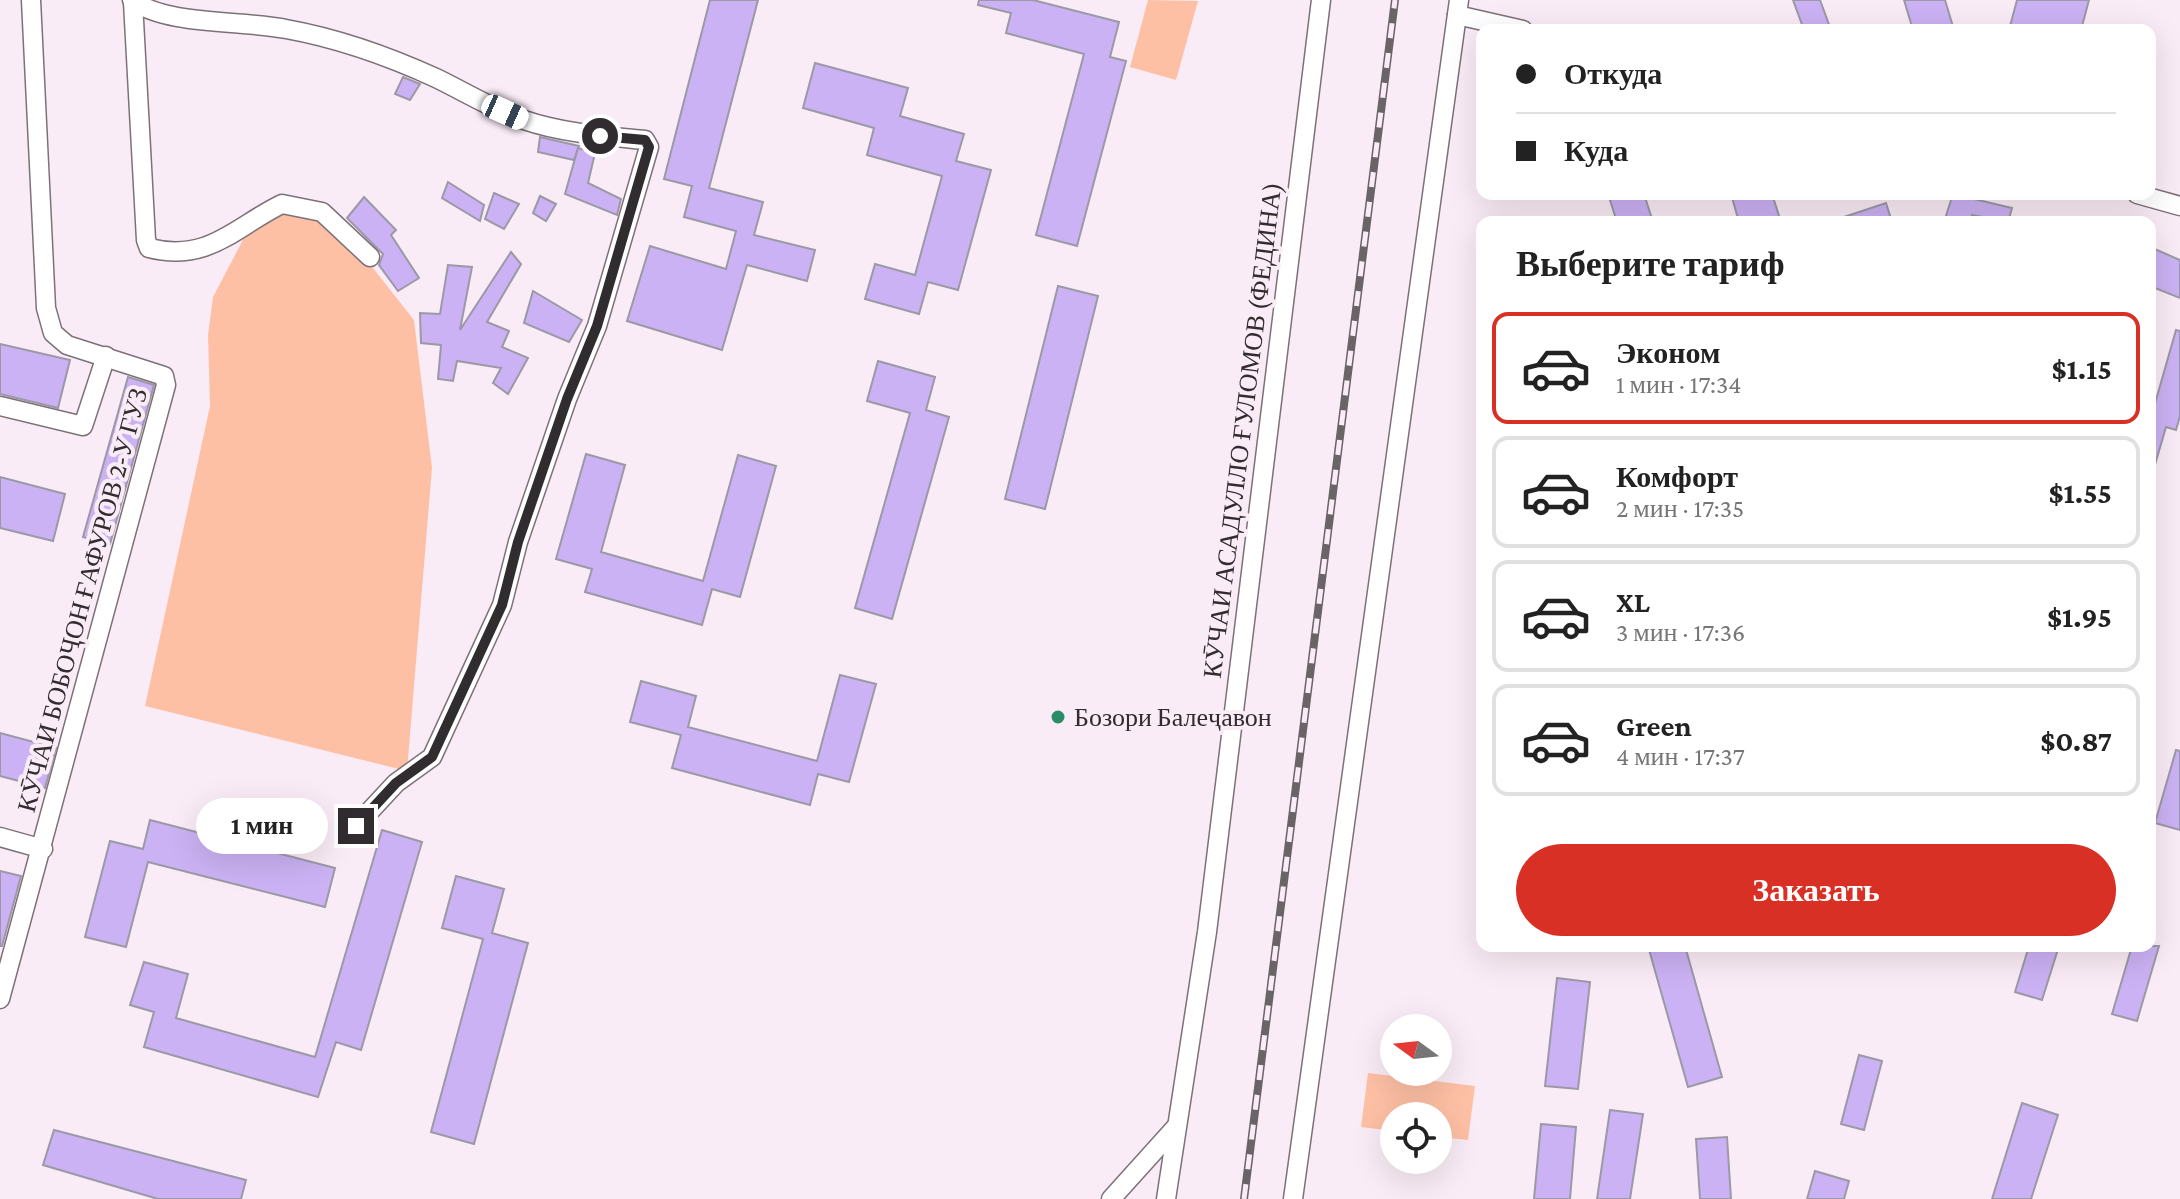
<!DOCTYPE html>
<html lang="ru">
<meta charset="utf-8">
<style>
:root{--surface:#fff;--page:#f2f2f2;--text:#222;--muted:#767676;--line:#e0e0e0;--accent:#d93025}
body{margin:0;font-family:"Crimson Pro",serif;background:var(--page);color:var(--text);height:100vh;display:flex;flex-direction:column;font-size:30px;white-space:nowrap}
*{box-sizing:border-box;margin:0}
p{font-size:26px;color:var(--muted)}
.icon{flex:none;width:44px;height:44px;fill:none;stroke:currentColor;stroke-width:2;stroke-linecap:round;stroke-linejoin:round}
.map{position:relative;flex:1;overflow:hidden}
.sheet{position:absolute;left:1476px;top:216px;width:680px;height:736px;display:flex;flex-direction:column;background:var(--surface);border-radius:16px;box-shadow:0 8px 32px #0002}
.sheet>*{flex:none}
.top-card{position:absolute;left:1476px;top:24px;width:680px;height:176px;border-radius:16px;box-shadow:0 8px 32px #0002;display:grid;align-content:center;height:176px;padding:0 40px;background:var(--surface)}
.needle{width:52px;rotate:285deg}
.controls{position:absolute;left:1380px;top:1014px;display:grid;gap:16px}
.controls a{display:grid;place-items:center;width:72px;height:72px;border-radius:50%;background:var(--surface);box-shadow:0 8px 32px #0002;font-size:40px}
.end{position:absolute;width:36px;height:36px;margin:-18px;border:10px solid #312c2f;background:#fff;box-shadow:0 0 0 4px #fff}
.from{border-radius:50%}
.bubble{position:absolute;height:56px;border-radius:28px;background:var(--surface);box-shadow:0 8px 32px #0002;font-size:26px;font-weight:700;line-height:56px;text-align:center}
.car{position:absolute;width:24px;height:48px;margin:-24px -12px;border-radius:10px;box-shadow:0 0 6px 2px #0007;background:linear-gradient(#fff 24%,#345 0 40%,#fff 0 76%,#345 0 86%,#fff 0)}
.top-card b{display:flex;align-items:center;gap:28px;height:76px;font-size:30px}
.top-card b+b{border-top:2px solid var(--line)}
.top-card i{width:20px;height:20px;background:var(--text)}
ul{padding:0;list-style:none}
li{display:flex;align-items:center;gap:24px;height:112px;margin:0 16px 12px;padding:0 24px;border:4px solid var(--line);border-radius:16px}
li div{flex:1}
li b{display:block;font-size:30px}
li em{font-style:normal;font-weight:700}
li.selected{border-color:var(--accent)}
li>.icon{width:72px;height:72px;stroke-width:1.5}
h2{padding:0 40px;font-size:36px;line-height:96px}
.action{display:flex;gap:16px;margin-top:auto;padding:16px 40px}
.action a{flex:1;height:92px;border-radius:48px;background:var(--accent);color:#fff;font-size:32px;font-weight:700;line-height:92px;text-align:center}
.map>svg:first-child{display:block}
</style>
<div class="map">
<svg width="2180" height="1199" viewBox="0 0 2180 1199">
<rect width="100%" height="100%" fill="#faecf6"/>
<!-- green -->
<g fill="#fec0a5">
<polygon points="1148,0 1198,1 1176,80 1130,67"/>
<polygon points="289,209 339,225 414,320 432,468 407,771 145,706 210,406 208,335 213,297 246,234"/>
<polygon points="1368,1073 1475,1086 1468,1140 1438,1137 1438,1116 1394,1116 1394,1131 1361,1127"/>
</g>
<!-- building -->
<g fill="#cbb2f4" stroke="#9d98a5" stroke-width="2">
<polygon points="710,0 758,0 709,188 763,202 754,235 815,250 807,281 747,265 722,350 627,321 650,246 726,269 736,231 684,217 692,186 664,179"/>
<polygon points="979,0 1033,0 1119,22 1110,57 1126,61 1077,246 1036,235 1084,54 1006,33 1011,13 978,5"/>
<polygon points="1793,0 1820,0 1831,30 1804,30"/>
<polygon points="1904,0 1945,0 1954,30 1913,30"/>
<polygon points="2017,0 2089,0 2081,30 2009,30"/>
<polygon points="815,63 908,88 900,116 964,134 956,161 991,170 958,290 928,282 919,314 865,299 875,264 915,275 942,176 867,155 874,128 803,108"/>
<polygon points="403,77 420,84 410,100 395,94"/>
<polygon points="540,137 579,146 574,160 538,152"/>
<polygon points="578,148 595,153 588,183 621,199 617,215 565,194"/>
<polygon points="448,182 484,205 480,221 442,198"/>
<polygon points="494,193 519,204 504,229 485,219"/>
<polygon points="1608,194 1644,194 1653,222 1617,222"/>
<polygon points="1731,194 1772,194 1781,222 1739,222"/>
<polygon points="1953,194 2012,208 2008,222 1972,215 1970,222 1944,222"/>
<polygon points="540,196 556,204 546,221 533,213"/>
<polygon points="364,197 396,230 391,235 419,278 398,291 379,265 383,254 347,218"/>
<polygon points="1886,203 1892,222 1838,222 1838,219"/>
<polygon points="2150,247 2180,260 2180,298 2150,286"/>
<polygon points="511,252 521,264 487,322 509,331 502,347 528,358 508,394 493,383 501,368 457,361 453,381 438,379 441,345 421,343 420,313 440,314 448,265 472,267 460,330"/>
<polygon points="1058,286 1098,296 1045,509 1005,499"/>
<polygon points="533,291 582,320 569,342 524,323"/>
<polygon points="2176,330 2180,331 2180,416 2176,430 2166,427 2154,468 2150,468 2150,421"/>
<polygon points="0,344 70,360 58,408 0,394"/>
<polygon points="878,361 935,377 926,410 949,417 892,619 855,608 910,413 867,401"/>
<polygon points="128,377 154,385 110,544 83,537"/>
<polygon points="586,454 625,465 601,552 703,581 738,455 776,466 740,597 712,589 702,625 585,592 592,569 556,559"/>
<polygon points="0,477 65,494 53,541 0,528"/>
<polygon points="840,675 876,684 849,782 818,774 810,805 672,768 681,735 630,722 641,681 696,696 688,727 817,761"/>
<polygon points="0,733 56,748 45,788 0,776"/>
<polygon points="2176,750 2180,751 2180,830 2155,823"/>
<polygon points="150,820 335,868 325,907 148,862 126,947 85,937 110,841 143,849"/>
<polygon points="382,830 422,842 361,1050 336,1042 318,1097 144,1047 154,1012 130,1005 144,962 188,974 176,1018 315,1057"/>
<polygon points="0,871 21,876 2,946 0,946"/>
<polygon points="456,876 504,889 492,933 528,943 474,1144 431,1132 483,939 442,928"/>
<polygon points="1648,946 1685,946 1722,1077 1688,1087"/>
<polygon points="2029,946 2059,946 2042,1000 2015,992"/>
<polygon points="2132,946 2159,946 2137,1021 2112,1014"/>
<polygon points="1557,978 1590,982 1578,1089 1545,1086"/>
<polygon points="1859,1055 1882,1061 1864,1130 1841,1124"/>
<polygon points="2022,1103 2058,1115 2031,1199 1992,1199"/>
<polygon points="1610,1110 1643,1114 1630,1199 1597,1199"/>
<polygon points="1541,1124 1576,1127 1570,1199 1534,1199"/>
<polygon points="54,1130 246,1180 241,1199 158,1199 43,1165"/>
<polygon points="1727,1137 1731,1199 1700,1199 1696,1139"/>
<polygon points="1815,1171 1849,1181 1844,1199 1807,1199"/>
</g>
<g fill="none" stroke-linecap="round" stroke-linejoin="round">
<defs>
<g id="minor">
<path d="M132 0C167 26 243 20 286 29 336 38 390 57 436 78 465 92 494 110 524 120 562 133 605 136 645 140L649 147 597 326 567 399 518 542 502 605 432 757 396 783 356 826"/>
<path d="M133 2 146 240 149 248C209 263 236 226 282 204L322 212 370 257"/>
<polyline points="1457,15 1523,30"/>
<polyline points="2137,194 2180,206"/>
<polyline points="0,406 83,426 106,356"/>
<polyline points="0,837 43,849"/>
<polyline points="0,999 166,385 164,376 67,345 53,333 46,308 31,0"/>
<polyline points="1111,1199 1175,1128"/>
<polyline points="1166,1199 1207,932 1321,0"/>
<polyline points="1293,1199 1459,0"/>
</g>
</defs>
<!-- minor casing -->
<use href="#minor" stroke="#7d7179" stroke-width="21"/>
<!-- minor -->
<use href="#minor" stroke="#fff" stroke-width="18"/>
<defs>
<polyline id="rail" points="1244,1199 1395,0"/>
</defs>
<!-- rail casing -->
<use href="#rail" stroke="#6a6368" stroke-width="8"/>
<!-- rail -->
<use href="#rail" stroke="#faecf6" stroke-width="5" stroke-dasharray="15" stroke-linecap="butt"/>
</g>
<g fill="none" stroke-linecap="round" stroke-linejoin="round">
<!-- route -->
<polyline stroke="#312c2f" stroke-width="10" points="356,826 396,783 432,757 502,605 518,542 567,399 597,326 649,147 645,140 600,136"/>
</g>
<!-- markers -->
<circle fill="#2a8d67" stroke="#faecf6" stroke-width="3" cx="1058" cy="717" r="8"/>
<g text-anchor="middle" stroke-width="8" stroke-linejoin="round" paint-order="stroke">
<!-- street labels -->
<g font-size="26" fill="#312c2f" stroke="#faecf6">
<text transform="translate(1242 430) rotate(-83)" y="9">КӮЧАИ АСАДУЛЛО ҒУЛОМОВ (ФЕДИНА)</text>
<text transform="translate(82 600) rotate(-75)" y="9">КӮЧАИ БОБОҶОН ҒАФУРОВ 2-У ГУЗ</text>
</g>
<!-- poi labels -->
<g font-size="26" fill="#312c2f" stroke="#faecf6" text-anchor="start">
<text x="1074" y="726">Бозори Балеҷавон</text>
</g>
</g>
</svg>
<div class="controls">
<a><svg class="needle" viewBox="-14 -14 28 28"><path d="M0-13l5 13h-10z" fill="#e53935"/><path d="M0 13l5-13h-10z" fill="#767676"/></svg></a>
<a><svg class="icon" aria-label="locate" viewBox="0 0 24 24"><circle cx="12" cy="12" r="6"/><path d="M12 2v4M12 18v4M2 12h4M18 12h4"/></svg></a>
</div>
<i class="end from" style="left:600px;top:136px"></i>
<i class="end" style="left:356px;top:826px"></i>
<div class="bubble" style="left:196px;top:798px;width:132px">1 мин</div>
<i class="car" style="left:505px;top:112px;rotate:114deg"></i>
<div class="top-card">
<b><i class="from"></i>Откуда</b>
<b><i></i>Куда</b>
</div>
<section class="sheet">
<h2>Выберите тариф</h2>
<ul>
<li class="selected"><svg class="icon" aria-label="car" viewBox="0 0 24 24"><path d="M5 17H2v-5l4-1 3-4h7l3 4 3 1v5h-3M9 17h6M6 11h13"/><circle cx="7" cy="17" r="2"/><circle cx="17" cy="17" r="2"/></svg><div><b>Эконом</b><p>1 мин · 17:34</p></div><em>$1.15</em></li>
<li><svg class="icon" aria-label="car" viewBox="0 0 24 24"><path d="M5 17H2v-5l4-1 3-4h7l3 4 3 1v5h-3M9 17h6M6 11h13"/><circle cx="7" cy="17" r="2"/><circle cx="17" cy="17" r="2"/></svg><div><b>Комфорт</b><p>2 мин · 17:35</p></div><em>$1.55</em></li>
<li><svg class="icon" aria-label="car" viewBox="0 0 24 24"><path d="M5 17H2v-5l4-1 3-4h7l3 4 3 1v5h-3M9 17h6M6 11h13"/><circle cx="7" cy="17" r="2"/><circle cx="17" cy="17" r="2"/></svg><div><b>XL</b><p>3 мин · 17:36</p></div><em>$1.95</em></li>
<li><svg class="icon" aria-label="car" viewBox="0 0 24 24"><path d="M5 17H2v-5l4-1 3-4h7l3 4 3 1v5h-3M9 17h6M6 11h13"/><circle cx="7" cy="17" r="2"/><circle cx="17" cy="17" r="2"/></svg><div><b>Green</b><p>4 мин · 17:37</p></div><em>$0.87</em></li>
</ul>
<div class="action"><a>Заказать</a></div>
</section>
</div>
